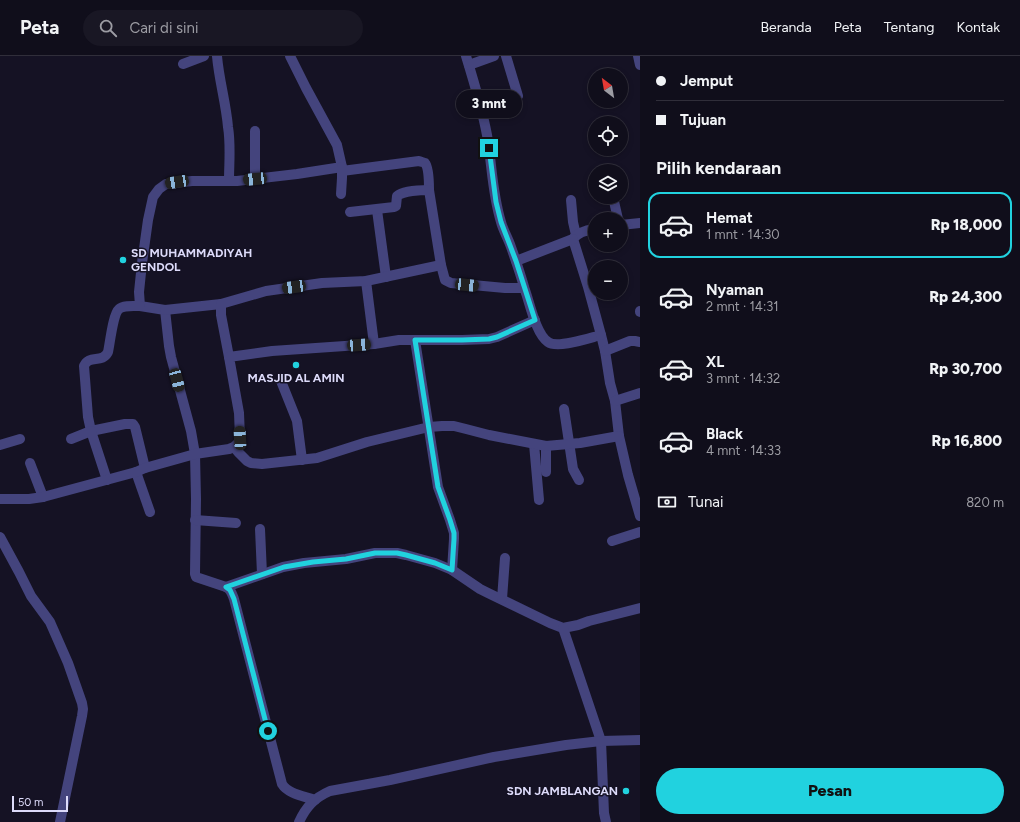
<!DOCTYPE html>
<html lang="id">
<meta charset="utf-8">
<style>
:root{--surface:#100e1b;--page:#191724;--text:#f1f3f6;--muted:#9c9ca3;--line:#302e3a;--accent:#21d2df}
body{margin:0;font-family:Figtree,sans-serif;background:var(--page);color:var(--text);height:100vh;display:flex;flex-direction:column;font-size:15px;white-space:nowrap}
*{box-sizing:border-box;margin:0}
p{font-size:13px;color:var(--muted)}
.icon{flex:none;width:22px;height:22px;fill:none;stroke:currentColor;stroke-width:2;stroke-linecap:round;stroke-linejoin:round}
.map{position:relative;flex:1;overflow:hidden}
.details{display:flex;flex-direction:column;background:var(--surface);width:380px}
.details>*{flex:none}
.guide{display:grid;align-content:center;height:88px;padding:0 16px;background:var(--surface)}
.needle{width:26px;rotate:329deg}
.controls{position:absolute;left:588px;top:12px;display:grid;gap:8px}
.controls a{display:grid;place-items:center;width:40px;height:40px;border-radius:50%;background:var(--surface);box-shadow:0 2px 6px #0003,0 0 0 1px var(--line);font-size:20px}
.scale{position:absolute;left:12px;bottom:10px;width:56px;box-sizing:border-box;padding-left:4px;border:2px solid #dddbfa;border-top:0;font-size:11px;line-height:14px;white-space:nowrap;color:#dddbfa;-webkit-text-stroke:3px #151224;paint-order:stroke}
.end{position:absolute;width:18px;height:18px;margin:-9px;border:5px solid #21d2df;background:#111;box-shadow:0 0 0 2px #111}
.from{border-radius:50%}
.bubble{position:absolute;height:28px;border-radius:14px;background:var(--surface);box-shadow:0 2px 6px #0003,0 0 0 1px var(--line);font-size:13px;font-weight:800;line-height:28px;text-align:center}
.car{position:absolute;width:12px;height:24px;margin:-12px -6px;border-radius:5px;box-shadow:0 0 3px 1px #0007;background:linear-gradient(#222 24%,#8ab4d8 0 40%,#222 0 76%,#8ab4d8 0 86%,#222 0)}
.guide b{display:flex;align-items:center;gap:14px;height:38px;font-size:15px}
.guide b+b{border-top:1px solid var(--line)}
.guide i{width:10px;height:10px;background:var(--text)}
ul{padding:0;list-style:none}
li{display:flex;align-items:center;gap:12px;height:66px;margin:0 8px 6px;padding:0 8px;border:2px solid transparent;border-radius:12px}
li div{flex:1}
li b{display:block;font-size:15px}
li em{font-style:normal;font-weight:800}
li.active{border-color:var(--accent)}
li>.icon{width:36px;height:36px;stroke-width:1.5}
h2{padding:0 16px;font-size:18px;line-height:48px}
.pay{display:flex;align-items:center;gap:10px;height:44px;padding:0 16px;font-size:15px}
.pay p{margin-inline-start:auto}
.action{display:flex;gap:8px;margin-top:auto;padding:8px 16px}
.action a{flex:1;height:46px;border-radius:24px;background:var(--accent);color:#111;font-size:16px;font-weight:800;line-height:46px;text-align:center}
header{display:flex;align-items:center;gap:24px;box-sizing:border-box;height:56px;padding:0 20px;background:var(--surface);border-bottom:1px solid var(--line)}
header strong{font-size:19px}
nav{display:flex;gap:22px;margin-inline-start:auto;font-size:14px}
.search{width:280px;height:36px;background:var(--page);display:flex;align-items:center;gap:10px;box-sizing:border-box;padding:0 14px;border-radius:22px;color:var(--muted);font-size:15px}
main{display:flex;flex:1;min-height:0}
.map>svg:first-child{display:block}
</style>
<header>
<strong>Peta</strong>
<div class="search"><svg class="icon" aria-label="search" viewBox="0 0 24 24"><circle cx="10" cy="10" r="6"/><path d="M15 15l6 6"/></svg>Cari di sini</div>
<nav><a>Beranda</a><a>Peta</a><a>Tentang</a><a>Kontak</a></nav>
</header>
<main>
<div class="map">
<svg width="640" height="766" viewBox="0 0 640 766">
<rect width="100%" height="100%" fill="#151224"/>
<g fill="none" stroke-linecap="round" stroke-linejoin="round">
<!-- minor -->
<g stroke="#44447d" stroke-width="10">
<path d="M217 0C219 24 226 47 228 71 231 89 229 107 229 125"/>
<path d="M290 0 306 32 337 89 342 111 297 118 237 125H192L166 128 159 133 153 141 148 164 142 207 139 236 140 250 165 254 169 290 171 301 191 375 195 398 196 443 195 518 196 521 226 531C231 533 232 538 234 543L282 728C288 738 304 740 315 744"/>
<path d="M466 0C474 26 482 52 487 79 492 108 492 137 501 166 503 174 508 182 511 191 516 205 521 220 525 234 530 248 536 278 548 286 557 293 589 282 601 279L605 295 610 327 615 345 619 380 628 419 640 460"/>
<polyline points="506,0 518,40"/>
<polyline points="638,0 640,9"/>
<polyline points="183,8 204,0"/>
<polyline points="469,9 494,0"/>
<path d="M342 115 419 105C421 106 423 106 425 107 429 112 429 128 429 134"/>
<polyline points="255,123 255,75"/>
<polyline points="341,138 342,122 342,111"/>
<polyline points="613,141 618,163"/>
<polyline points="571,144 573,166 576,179"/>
<polyline points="377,154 386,221"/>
<polyline points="621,169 640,167"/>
<path d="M595 173C587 174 578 176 573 183L588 231 601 279"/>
<polyline points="516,205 573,183"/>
<polyline points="441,209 445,224 451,227 505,232 524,232"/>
<polyline points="366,225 374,288"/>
<path d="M140 250C134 250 123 249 119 253 113 258 110 287 108 296 102 308 89 298 84 310L88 361 91 375 125 368H133L135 371 136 375 145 412"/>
<polyline points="165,254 221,248"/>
<polyline points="640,255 640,256"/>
<polyline points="415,284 438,431 450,464 454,477 454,483 452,514"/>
<polyline points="605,295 630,285 635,285 640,286"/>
<path d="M229 301 221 259V248L266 235 322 227 366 225 441 209 429 134C421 134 403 135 397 140L396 150 394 151 350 156"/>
<polyline points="281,325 297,365 302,404"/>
<polyline points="615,345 640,337"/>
<polyline points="564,353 573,413 579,424"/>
<polyline points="71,383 91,375 107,424"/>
<polyline points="534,388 539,444"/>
<polyline points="0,389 20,383"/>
<polyline points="546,390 546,416"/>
<polyline points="234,391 239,397 247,405 251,407 262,408 317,402 367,386 429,371 442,370 454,370 466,373 489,379 546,390 580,387 619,380"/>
<polyline points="30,407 43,441"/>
<polyline points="136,416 150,456"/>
<polyline points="0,443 29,443 43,441 136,416 145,412 195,398 229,393 234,391 238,387 240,382 239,357 229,301 272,295 374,288 399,284 462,284 489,283 497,281 535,264"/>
<polyline points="195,464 236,467"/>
<polyline points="260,473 262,518"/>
<polyline points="0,481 19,516 31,540 50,566 68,607 82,647 83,653 82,660 60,766"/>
<polyline points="612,485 640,476"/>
<polyline points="226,531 283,511 304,507 346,503 375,497 397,497 406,499 435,507 452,514 480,533 488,537 550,567 563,572 578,569 589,565 640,552"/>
<polyline points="502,543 505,502"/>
<polyline points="563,572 601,685 604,757 606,766"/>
<path d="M299 766C306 751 314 742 330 735L390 724 494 701 566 689 601 685 640 684"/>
</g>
</g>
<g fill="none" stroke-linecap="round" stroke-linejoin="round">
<!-- route -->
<polyline stroke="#21d2df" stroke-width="5" points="268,675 234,543 230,534 226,531 284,511 313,506 346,503 375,497 397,497 406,499 435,507 452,514 454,483 454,477 450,464 438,431 415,284 462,284 489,283 497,281 535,264 516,205 501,166 496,146 489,92"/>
</g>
<!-- markers -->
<g fill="#21d2df" stroke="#151224" stroke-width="1.5">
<circle cx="123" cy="204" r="4"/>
<circle cx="296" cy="309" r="4"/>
<circle cx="626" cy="735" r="4"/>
</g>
<g text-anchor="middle" stroke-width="3" stroke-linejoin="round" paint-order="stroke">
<!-- poi labels -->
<g font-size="12" font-weight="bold" fill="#dddbfa" stroke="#151224" text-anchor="start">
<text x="131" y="201">SD MUHAMMADIYAH<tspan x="131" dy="14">GENDOL</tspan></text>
<text x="296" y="326" text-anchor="middle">MASJID AL AMIN</text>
<text x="618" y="739" text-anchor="end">SDN JAMBLANGAN</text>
</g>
</g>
</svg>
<div class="controls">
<a><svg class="needle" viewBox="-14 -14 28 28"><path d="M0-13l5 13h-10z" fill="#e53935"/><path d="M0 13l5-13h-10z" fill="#9c9ca3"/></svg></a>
<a><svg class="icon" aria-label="locate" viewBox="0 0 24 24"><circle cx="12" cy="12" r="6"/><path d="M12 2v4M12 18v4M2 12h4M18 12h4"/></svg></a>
<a><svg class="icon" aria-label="layers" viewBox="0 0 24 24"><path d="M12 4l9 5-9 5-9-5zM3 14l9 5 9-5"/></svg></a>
<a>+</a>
<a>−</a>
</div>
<div class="scale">50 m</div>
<i class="end from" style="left:268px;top:675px"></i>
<i class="end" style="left:489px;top:92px"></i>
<div class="bubble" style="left:456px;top:34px;width:66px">3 mnt</div>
<i class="car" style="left:255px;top:123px;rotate:264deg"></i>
<i class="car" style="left:177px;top:126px;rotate:261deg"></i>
<i class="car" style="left:467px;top:229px;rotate:96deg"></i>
<i class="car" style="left:294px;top:231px;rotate:262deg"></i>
<i class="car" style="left:359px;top:289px;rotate:86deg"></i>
<i class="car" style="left:177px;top:324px;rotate:165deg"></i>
<i class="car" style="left:240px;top:382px;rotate:357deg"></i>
</div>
<section class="details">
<div class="guide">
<b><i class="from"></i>Jemput</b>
<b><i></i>Tujuan</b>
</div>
<h2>Pilih kendaraan</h2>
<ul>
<li class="active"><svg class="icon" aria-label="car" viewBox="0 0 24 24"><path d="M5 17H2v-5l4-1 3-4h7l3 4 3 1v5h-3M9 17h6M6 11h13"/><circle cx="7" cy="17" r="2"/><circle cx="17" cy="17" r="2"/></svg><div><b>Hemat</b><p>1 mnt · 14:30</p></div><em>Rp 18,000</em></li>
<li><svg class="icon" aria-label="car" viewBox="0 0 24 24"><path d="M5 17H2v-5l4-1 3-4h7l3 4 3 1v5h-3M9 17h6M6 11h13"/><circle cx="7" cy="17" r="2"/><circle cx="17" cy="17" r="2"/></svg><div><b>Nyaman</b><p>2 mnt · 14:31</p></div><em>Rp 24,300</em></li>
<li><svg class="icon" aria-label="car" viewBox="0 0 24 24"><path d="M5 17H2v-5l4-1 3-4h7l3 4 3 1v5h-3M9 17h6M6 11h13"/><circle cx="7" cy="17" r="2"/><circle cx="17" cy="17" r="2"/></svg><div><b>XL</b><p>3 mnt · 14:32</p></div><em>Rp 30,700</em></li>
<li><svg class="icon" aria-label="car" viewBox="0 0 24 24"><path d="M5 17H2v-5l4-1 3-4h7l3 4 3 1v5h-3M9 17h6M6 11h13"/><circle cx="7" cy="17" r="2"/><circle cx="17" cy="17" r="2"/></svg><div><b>Black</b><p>4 mnt · 14:33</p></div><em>Rp 16,800</em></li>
</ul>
<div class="pay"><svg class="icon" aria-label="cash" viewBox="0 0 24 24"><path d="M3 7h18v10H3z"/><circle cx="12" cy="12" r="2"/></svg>Tunai<p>820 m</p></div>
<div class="action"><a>Pesan</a></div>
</section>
</main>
